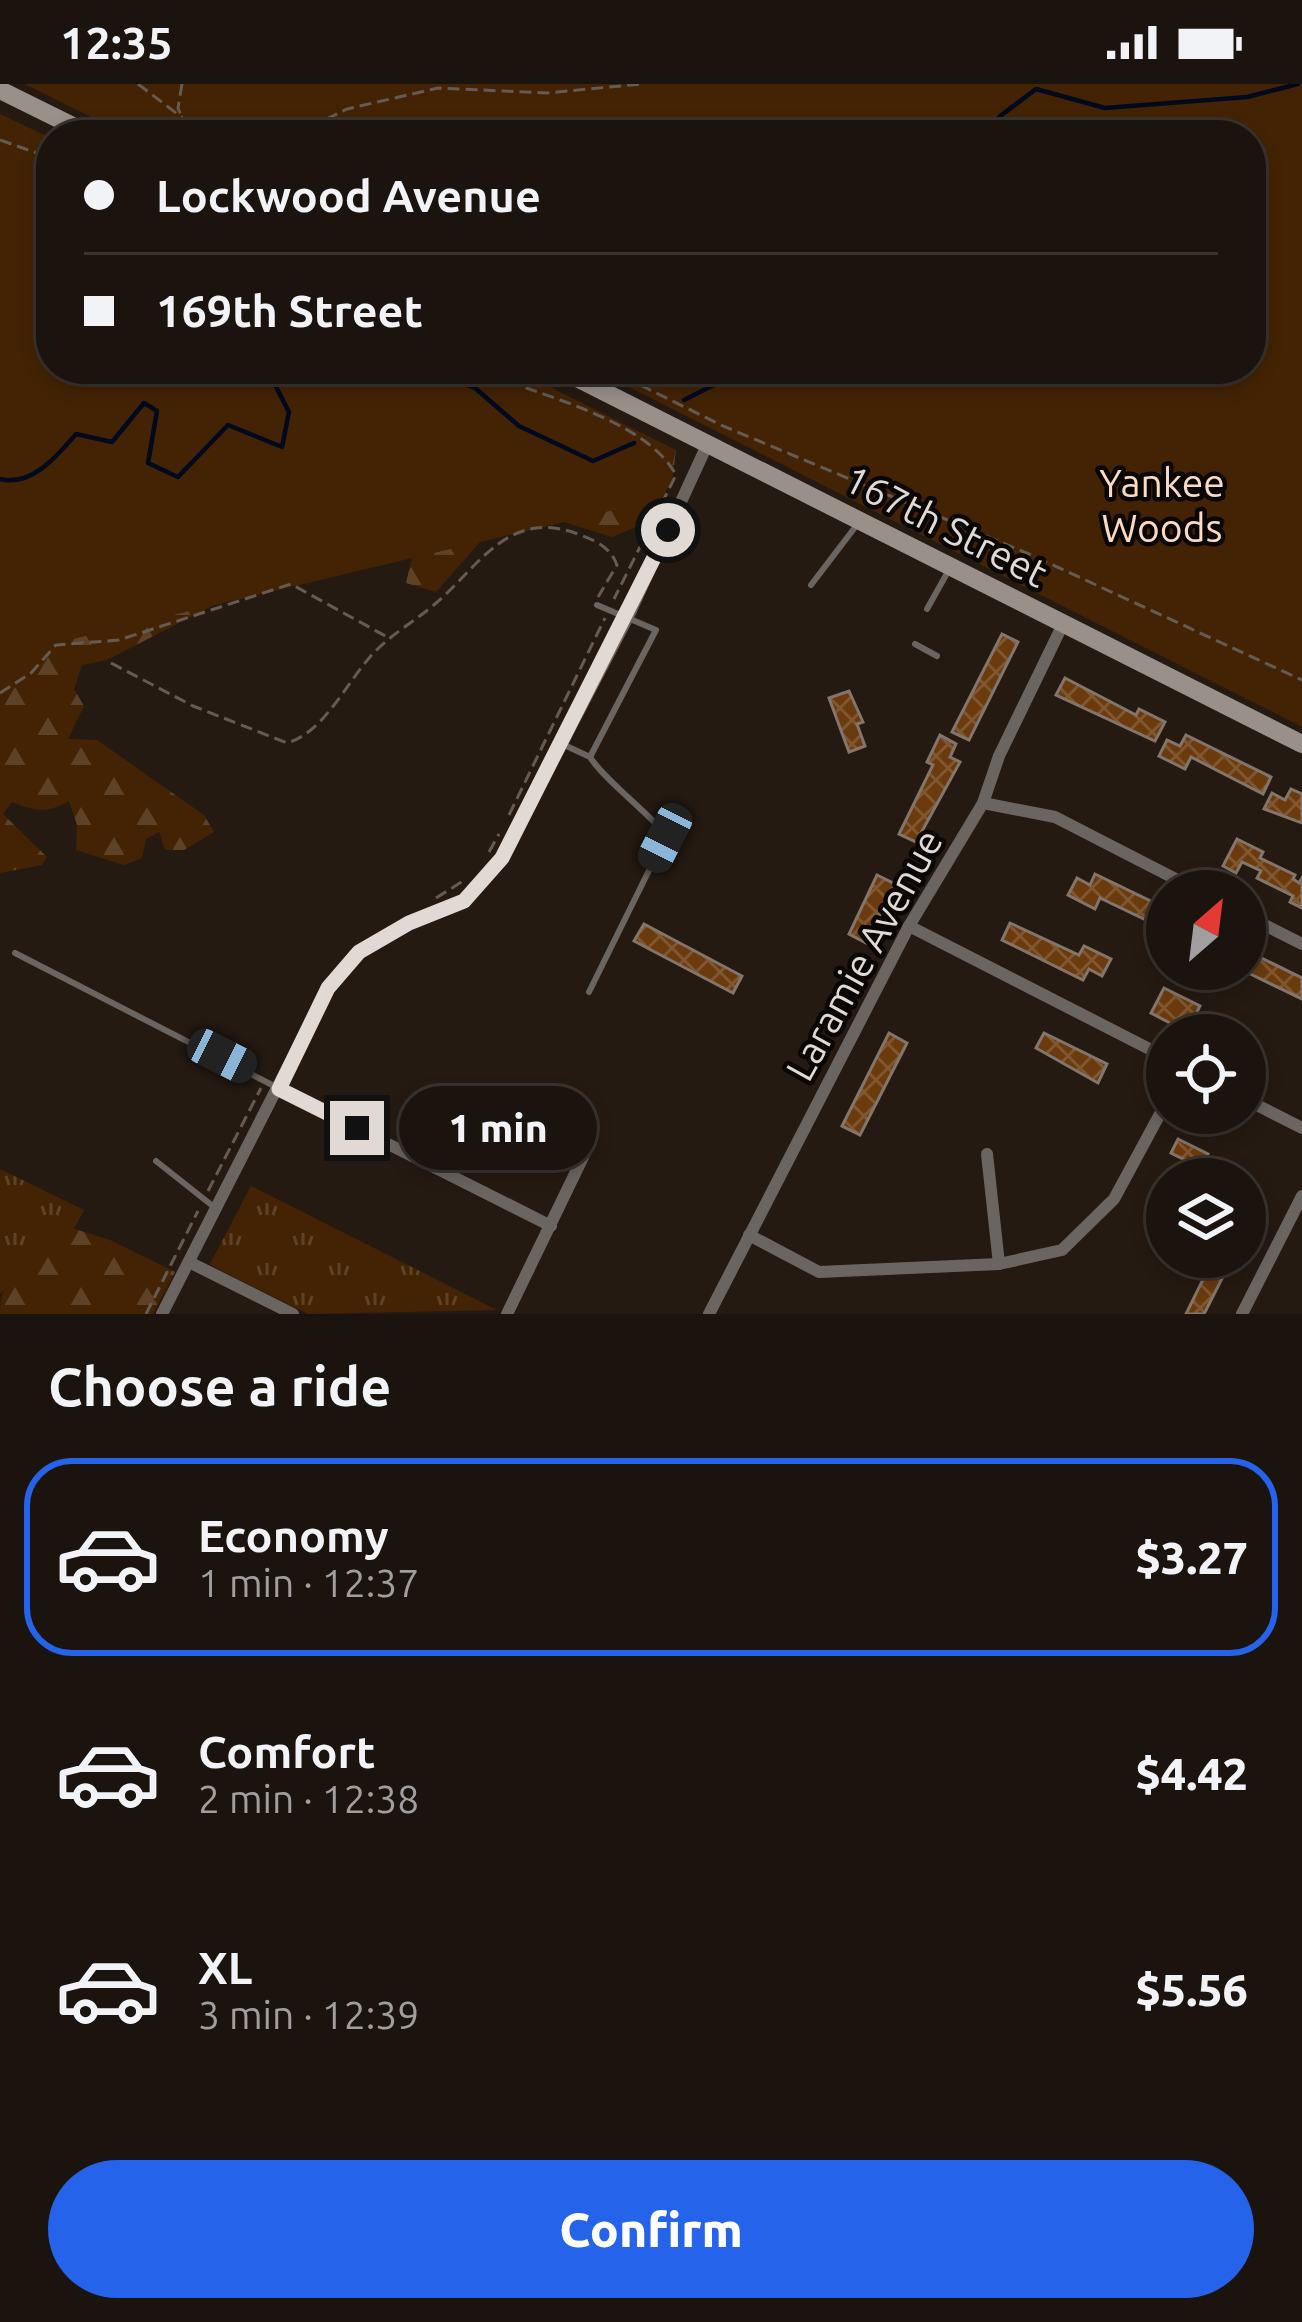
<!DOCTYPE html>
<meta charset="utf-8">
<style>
:root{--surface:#1b140e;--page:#241d17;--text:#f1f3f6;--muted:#a09e9e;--line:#39332e;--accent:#2563eb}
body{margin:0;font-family:Ubuntu,sans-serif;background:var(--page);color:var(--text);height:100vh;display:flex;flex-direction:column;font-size:45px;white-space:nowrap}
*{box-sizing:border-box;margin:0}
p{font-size:39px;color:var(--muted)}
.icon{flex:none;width:66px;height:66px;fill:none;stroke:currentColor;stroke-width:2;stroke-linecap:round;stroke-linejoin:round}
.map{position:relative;height:1230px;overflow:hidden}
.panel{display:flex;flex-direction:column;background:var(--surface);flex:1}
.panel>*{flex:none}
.banner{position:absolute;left:36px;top:36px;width:1230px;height:264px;border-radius:48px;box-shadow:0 6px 18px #0003,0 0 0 3px var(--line);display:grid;align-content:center;height:264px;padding:0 48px;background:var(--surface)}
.needle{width:78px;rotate:28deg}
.buttons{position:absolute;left:1146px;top:786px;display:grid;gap:24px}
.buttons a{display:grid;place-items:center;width:120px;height:120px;border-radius:50%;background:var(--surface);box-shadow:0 6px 18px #0003,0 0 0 3px var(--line);font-size:60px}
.end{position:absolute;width:54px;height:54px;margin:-27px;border:15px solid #e1dad4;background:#111;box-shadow:0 0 0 6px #111}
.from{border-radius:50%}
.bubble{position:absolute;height:84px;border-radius:42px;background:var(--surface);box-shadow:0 6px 18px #0003,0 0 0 3px var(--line);font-size:39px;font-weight:800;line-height:84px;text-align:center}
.car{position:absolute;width:36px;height:72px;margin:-36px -18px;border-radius:15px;box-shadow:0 0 9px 3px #0007;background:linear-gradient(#222 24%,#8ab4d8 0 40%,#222 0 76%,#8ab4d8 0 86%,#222 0)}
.banner b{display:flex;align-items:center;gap:42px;height:114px;font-size:45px}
.banner b+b{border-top:3px solid var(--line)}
.banner i{width:30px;height:30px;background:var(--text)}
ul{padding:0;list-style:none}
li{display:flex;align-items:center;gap:36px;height:198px;margin:0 24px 18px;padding:0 24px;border:6px solid transparent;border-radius:48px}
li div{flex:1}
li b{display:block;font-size:45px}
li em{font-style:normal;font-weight:800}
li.selected{border-color:var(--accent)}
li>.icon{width:108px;height:108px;stroke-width:1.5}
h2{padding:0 48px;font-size:54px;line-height:144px}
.cta{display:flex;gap:24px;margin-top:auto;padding:24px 48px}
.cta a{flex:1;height:138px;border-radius:72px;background:var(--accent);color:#fff;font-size:48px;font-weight:800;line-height:138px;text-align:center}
.status{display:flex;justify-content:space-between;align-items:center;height:84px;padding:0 60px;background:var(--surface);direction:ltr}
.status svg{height:33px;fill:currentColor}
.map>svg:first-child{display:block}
</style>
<div class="status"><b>12:35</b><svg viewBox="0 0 49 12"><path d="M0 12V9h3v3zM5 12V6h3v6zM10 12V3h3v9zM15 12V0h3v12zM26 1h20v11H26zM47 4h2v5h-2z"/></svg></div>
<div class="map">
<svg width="1302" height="1230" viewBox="0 0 1302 1230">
<defs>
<pattern id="grass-tufts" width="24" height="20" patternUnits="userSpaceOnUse" patternTransform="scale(3)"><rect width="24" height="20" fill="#432304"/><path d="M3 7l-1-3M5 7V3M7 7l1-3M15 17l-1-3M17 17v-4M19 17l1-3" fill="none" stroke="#5e4228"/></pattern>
<pattern id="forest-firs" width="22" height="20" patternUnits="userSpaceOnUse" patternTransform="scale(3)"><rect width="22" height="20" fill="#432304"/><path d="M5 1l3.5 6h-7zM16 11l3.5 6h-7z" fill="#5e4228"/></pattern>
<pattern id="building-cross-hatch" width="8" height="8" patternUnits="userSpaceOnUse" patternTransform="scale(3)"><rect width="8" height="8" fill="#6b3b0e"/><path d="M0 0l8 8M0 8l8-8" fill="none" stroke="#805730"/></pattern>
</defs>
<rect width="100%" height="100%" fill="#241a12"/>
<!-- grass -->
<g fill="url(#grass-tufts)">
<polygon points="0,1085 84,1126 74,1145 56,1139 0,1210"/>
<polygon points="251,1102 497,1226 308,1230 218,1185 210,1180"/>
</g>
<!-- forest -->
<g fill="url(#forest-firs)">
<path d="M0 30 51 285 676 366 672 398 643 440 612 453 564 438 480 458 436 508 406 499 412 474 440 467 264 495 107 576 82 581 74 605 84 622 68 655 97 656 204 731 214 748 184 766H165L159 748 146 755 142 774 124 781 76 766 77 741 69 717C46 730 35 727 12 718L3 730 47 773 42 781 0 789Z"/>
<path d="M56 1139 110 1156 175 1188 153 1230H0C0 1190 25 1161 56 1139Z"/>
</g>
<!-- park -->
<g fill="#432304">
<polygon points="25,0 1302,0 1302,643 593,285 1251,285 1251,51 127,51"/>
<polygon points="0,30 51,54 51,285 514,285 676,366 664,414 31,565 0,625"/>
</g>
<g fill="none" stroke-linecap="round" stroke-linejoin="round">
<!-- stream -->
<g stroke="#00091e" stroke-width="4.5">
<polyline points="998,51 999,33 1036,5 1105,24 1247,13 1298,0"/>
<polyline points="357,285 371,291 385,285"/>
<polyline points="422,285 475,304 519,342 593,377 634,359"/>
<polyline points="684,316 745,285"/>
<path d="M0 395C32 403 58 371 76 350L112 358 144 319 157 327 148 379 178 393 228 341 282 363 289 328 271 293 281 285"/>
</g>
</g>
<!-- building -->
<g fill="url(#building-cross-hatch)" stroke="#82756c" stroke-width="3">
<polygon points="1002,550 1018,558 969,656 952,648"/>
<polygon points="1065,594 1136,631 1139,625 1165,638 1155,657 1056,611"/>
<polygon points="849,607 863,638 857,640 865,662 849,668 829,614"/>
<polygon points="940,651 956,660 950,673 960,678 916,758 899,750 933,681 927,678"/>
<polygon points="1186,651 1271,693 1263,710 1191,673 1185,685 1159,672 1167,656 1180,662"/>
<polygon points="1291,705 1302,710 1302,739 1264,725 1272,709 1285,716"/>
<polygon points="1237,755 1263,768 1260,774 1295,791 1293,795 1299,799 1302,794 1302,824 1290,818 1293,812 1257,794 1261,787 1242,778 1236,789 1223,782"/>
<polygon points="1095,790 1167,825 1167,846 1100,814 1095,825 1068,811 1077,794 1090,801"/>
<polygon points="877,791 895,800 866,859 849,850"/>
<polygon points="1010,839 1079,871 1084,862 1111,875 1102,892 1089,885 1083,896 1002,856"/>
<polygon points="644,840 742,892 733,909 634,857"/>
<polygon points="1245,866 1302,894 1302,915 1242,886"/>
<polygon points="1164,904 1200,922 1187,948 1151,929"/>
<polygon points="889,949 907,959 860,1051 842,1042"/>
<polygon points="1044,949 1107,980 1098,999 1036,964"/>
<polygon points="1178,1055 1208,1070 1196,1095 1175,1095 1185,1076 1171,1069"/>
<polygon points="1214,1173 1233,1173 1204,1230 1186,1230"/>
</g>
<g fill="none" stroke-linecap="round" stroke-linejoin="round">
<!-- path -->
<g stroke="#645b53" stroke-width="3" stroke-dasharray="12 6" stroke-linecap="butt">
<polyline points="138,0 205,51"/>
<polyline points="182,0 178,24 189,51"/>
<polyline points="294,51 347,25 438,4 547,9 641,0"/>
<polyline points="0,56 51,74"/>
<path d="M475 285C533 310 646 334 676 391L614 515"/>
<polyline points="608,285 723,342 1029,470 1302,596"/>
<path d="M111 579 193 622 287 659C323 649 346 600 370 573 388 552 414 538 435 520 480 482 509 421 583 452 599 458 611 465 617 481L598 513"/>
<polyline points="0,609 31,589 56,561 119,556 291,500 389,554"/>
<polyline points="509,731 605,534"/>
<polyline points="489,768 499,750"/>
<polyline points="436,814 463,797"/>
<polyline points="208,1107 261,1004"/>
<polyline points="146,1230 198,1127"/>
</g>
<!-- lane -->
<g stroke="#6b6561" stroke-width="6">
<polyline points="811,501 856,442"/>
<polyline points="927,525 950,484"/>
<polyline points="915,560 937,572"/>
<polyline points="562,660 590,673 656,546 597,521"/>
<polyline points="15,869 278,1004"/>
<path d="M589 908 665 754C663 739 606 699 590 673"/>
<polyline points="156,1077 214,1123"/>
</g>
<!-- street -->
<g stroke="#6b6561" stroke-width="12">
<polyline points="983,719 1055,733 1199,807"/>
<polyline points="1245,831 1302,860"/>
<polyline points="909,842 1167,974"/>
<polyline points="279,1005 551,1142"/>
<polyline points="1245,1015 1302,1044"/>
<polyline points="987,1070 999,1180"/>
<polyline points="749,1151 819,1188 999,1180 1062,1166 1114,1115 1167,1017"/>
<polyline points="189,1178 293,1230"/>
<polyline points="162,1230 328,904 359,868 409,839 464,817 502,774 628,533 708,359"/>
<polyline points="507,1230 586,1067"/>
<polyline points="709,1230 909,842 983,719 999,672 1064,538"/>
<polyline points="1242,1230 1302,1112"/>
</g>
<!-- secondary -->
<g stroke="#999089" stroke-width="18">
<polyline points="0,6 91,51"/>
<polyline points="559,285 1302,660"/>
</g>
</g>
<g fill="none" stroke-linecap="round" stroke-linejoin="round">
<!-- route -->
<polyline stroke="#e1dad4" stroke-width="15" points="357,1044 279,1005 328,904 359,868 409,839 464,817 502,774 668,446"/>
</g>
<g text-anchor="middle" stroke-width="9" stroke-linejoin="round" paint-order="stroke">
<!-- park labels -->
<g font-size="39" fill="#fadac3" stroke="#0a0604">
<text x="1162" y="413">Yankee<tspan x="1162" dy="45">Woods</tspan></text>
</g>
<!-- street labels -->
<g font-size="39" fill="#e1dad4" stroke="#0a0604">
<text transform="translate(946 442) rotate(27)" y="14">167th Street</text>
<text transform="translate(864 871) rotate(-61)" y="14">Laramie Avenue</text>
</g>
</g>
</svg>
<div class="buttons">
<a><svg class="needle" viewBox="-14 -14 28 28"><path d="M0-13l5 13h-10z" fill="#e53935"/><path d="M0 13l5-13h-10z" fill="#a09e9e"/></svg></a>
<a><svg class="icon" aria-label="locate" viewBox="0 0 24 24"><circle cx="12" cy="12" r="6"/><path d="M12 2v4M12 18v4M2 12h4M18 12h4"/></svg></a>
<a><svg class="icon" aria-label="layers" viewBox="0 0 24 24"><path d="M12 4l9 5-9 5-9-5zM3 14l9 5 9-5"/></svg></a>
</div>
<i class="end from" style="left:668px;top:446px"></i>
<i class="end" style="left:357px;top:1044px"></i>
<div class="bubble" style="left:399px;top:1002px;width:198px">1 min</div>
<i class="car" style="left:665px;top:754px;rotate:207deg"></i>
<i class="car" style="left:222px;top:972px;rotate:117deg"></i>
<div class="banner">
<b><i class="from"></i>Lockwood Avenue</b>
<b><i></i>169th Street</b>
</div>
</div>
<section class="panel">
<h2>Choose a ride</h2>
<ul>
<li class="selected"><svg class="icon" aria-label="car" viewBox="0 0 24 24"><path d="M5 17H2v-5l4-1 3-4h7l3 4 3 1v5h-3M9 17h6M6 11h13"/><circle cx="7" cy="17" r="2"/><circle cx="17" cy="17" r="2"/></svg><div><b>Economy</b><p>1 min · 12:37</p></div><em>$3.27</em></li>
<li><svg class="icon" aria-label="car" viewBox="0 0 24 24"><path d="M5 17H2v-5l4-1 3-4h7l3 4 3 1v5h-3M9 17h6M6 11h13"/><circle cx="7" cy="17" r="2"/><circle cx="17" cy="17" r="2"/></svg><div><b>Comfort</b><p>2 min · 12:38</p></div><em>$4.42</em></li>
<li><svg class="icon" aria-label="car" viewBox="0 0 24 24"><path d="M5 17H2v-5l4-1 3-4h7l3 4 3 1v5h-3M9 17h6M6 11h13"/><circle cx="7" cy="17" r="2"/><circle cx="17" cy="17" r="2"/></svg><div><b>XL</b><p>3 min · 12:39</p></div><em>$5.56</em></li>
</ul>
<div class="cta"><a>Confirm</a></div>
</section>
